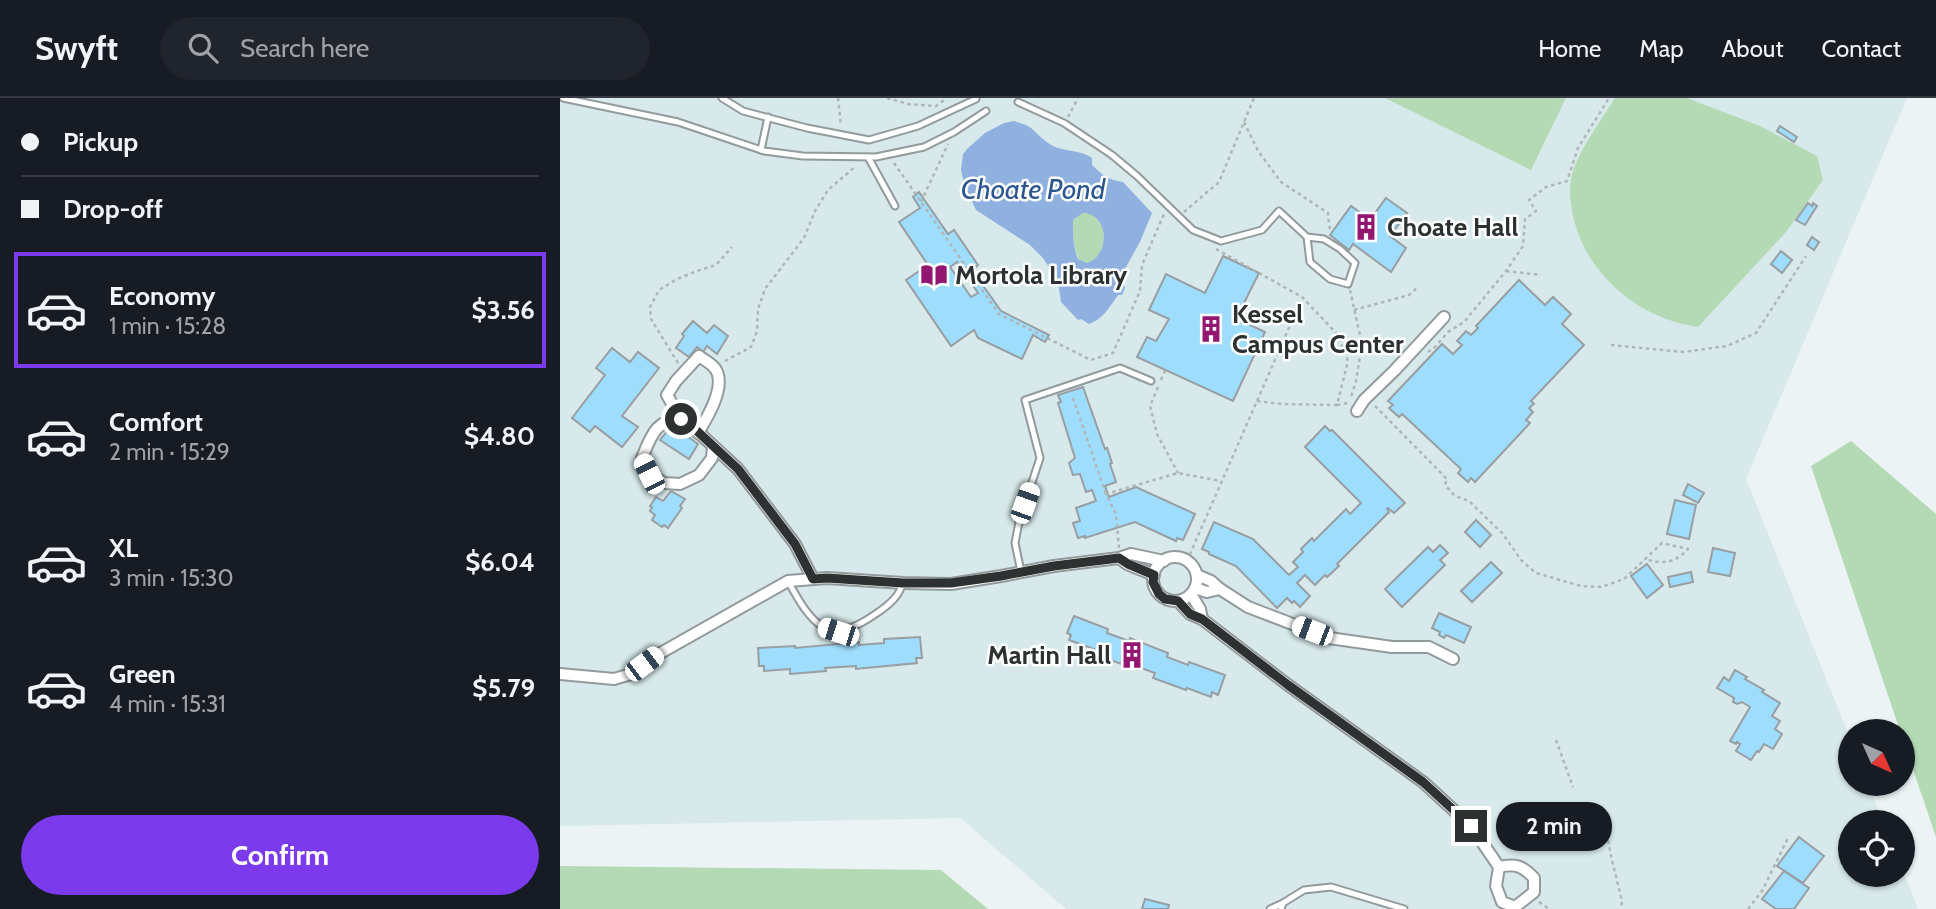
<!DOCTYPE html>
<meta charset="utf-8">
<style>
:root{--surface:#171b24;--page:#20242c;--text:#f1f3f6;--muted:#9ea1a6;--line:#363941;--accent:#7c3aed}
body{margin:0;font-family:Cabin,sans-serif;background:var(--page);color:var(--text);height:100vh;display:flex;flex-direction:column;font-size:26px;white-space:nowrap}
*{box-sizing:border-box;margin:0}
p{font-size:23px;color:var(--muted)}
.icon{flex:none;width:38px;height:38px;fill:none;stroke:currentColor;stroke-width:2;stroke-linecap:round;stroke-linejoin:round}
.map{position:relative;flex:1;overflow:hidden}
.details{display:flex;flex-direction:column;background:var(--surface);width:560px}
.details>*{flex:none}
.hud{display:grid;align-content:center;height:154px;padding:0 21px;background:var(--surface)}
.needle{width:46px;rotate:135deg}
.tools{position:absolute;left:1278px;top:621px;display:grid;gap:14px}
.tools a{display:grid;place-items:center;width:77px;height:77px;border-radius:50%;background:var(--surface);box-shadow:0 2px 5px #0004;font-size:35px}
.end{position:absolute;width:32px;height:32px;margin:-16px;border:9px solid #2e3131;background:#fff;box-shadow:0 0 0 4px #fff}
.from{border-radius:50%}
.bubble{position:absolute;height:49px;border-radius:24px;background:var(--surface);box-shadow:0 2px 5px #0004;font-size:23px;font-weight:700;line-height:49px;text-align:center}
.car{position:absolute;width:21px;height:42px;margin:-21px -10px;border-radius:9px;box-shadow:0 0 5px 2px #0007;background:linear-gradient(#fff 24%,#345 0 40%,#fff 0 76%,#345 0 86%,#fff 0)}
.hud b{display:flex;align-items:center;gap:24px;height:66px;font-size:26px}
.hud b+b{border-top:2px solid var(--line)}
.hud i{width:18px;height:18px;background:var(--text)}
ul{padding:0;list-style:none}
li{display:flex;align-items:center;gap:21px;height:116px;margin:0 14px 10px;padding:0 7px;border:4px solid transparent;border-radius:0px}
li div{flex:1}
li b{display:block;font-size:26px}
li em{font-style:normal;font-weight:700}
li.current{border-color:var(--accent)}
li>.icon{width:63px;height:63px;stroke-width:1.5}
.button{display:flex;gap:14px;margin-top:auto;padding:14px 21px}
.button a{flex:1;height:80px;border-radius:42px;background:var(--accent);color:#fff;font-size:28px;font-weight:700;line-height:80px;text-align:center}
header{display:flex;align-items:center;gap:42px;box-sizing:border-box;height:98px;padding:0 35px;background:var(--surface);border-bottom:2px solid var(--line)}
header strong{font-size:33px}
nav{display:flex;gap:38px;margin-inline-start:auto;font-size:24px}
.search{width:490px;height:63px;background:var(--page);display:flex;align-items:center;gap:18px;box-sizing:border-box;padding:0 24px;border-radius:38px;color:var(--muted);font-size:26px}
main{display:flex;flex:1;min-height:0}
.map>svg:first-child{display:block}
</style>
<header>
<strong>Swyft</strong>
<div class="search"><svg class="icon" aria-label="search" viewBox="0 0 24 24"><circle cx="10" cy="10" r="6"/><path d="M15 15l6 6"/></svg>Search here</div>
<nav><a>Home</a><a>Map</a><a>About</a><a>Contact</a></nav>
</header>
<main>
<section class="details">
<div class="hud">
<b><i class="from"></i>Pickup</b>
<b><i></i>Drop-off</b>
</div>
<ul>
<li class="current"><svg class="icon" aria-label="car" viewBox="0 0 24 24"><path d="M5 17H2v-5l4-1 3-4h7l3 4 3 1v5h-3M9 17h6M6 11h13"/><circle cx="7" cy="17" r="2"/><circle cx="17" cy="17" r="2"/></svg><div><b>Economy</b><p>1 min · 15:28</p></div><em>$3.56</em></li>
<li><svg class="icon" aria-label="car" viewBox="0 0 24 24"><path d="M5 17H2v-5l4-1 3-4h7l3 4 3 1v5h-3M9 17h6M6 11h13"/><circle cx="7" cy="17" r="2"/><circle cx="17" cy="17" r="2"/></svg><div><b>Comfort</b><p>2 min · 15:29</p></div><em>$4.80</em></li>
<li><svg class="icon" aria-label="car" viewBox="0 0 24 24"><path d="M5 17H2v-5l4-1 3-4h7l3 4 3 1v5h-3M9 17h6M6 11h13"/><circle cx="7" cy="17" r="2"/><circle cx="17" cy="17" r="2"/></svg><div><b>XL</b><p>3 min · 15:30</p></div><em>$6.04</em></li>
<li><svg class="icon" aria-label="car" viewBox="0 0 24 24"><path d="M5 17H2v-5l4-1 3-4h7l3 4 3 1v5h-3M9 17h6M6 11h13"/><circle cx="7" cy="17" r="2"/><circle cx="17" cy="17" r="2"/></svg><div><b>Green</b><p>4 min · 15:31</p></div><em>$5.79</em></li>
</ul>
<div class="button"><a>Confirm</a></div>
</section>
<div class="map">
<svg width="1376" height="811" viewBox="0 0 1376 811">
<rect width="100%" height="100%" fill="#ebf3f4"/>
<!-- built -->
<polygon fill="#d7e9ea" points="0,0 1347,0 1186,381 1290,640 1290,686 1308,686 1323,724 1290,724 1290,777 1342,777 1342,771 1358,811 506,811 400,720 0,728"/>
<!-- green -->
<g fill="#b3dab4">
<polygon points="825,0 1006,0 971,72"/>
<path d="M1055 0H1127L1200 28 1257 58 1263 82 1226 134 1138 229C1130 227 1120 226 1112 223 1064 207 1024 168 1013 118 1010 102 1008 86 1014 70 1024 45 1041 22 1055 0Z"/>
<path d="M523 115C550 116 550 158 527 166L519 161C513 148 513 136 513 122Z"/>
<polygon points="1291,343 1376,416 1376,739 1342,639 1342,634 1340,633 1251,368"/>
<polygon points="0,768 381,772 428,811 0,811"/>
</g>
<!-- water -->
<path fill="#90b1e0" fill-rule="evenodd" d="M454 23C460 25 466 26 471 30 478 36 484 43 493 48 506 54 521 52 532 60V67C542 77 549 82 563 84L592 115 580 144 561 178 565 190 562 197H558C549 210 543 221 529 226L521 221 518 222 501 204 499 190 492 174 483 160 470 147 416 112 405 89 401 72 403 56 408 50 425 35 444 25ZM523 115C550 116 550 158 527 165L518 161C513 148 513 136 513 122Z"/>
<!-- building -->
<g fill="#9eddfd" stroke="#989ea1" stroke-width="2" fill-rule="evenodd">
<polygon points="1220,28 1237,39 1234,44 1217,33"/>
<path d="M359 94 388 136 394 132 418 167 412 172 441 213 489 237 485 244 473 237 462 261 418 240 414 232 391 248 346 182 368 167 339 124 360 110 353 99ZM397 164 418 195 411 199 390 169Z"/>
<polygon points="826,100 847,115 830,138 846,150 831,174 793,146 789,152 770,137 791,108 810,122"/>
<polygon points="1248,105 1252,108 1253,105 1257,108 1245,127 1236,122"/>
<polygon points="1252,139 1259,144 1254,152 1247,147"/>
<polygon points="1221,153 1232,162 1222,175 1211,166"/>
<polygon points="663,158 699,175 678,217 692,223 690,227 705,234 673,303 577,259 587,239 596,243 609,221 589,212 606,176 645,195"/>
<polygon points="959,182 985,207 993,199 1011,216 1002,226 1024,247 971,303 974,306 969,310 973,314 966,322 970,325 915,384 911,380 908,384 898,375 901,371 842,316 839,319 829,310 833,307 828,303 882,246 893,256 902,247 897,243 906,233 911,237 918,230 916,228"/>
<polygon points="133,223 147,235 154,227 168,238 157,256 147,248 143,254 137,249 129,259 116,250 124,238 122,236"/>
<polygon points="52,250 70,264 78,254 99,270 62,318 78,329 62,349 35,328 30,334 12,320 45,277 36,270"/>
<polygon points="523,289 545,351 547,350 552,365 550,366 556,384 545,388 549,399 576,389 635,416 623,442 617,440 616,443 575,424 525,440 525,438 518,440 513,425 520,423 516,410 536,403 532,392 526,394 520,376 513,377 509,365 515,360 498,305 501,304 498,297"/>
<polygon points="112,327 138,346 129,361 100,342"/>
<polygon points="765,328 770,333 772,332 845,405 834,415 828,410 827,411 829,414 777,466 779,468 767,479 765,477 755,487 745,477 737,485 750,498 740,509 734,503 732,505 727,500 717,510 676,468 649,456 649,454 642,451 654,424 693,441 729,477 738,469 733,464 743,454 741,451 752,440 754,443 786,411 790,416 801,405 745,349"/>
<polygon points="1128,386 1144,395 1138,405 1123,397"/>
<polygon points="111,393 125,401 120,408 122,410 108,430 104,427 102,429 92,422 95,417 90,413 92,409 90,408 96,399 103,403"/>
<polygon points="1115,402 1136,407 1129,441 1107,436"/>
<polygon points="916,422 931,437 920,449 905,434"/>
<polygon points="880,447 888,455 880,462 885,467 842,509 825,491 868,449 873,454"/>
<polygon points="1153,450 1175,455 1170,478 1148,474"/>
<polygon points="931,464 942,475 912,504 901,493"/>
<polygon points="1087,466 1103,487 1087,500 1071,478"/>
<polygon points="1131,474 1133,484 1110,489 1108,479"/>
<polygon points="879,515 911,529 904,545 886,537 884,540 879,537 880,534 872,530"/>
<polygon points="514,518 548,531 547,535 569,543 570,540 608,555 607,559 628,567 629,564 665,577 658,597 652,594 651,599 627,590 626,592 593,580 595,575 565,564 564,567 532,555 534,551 509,542 511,537 507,535"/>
<polygon points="360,539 362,560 356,560 357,565 296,571 296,568 265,570 266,573 230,576 230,571 204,573 204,568 199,568 198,550 235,548 235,550 299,544 299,547 324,545 324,541"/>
<polygon points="1175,572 1187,579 1185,581 1204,592 1202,594 1220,605 1212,618 1220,623 1215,631 1222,636 1213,651 1204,646 1199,654 1197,653 1191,662 1176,653 1180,646 1177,644 1176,646 1170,643 1190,609 1182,604 1177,606 1173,604 1174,600 1157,590 1164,579 1169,583"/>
<polygon points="1239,739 1264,758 1243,785 1217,768"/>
<polygon points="1224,773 1249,790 1234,811 1216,811 1202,801"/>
<polygon points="585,801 609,807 608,811 582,811"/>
</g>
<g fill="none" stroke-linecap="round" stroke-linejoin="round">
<defs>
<g id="service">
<polyline points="3,0 118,24 204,53 243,58 316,59 364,49 394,34 426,13"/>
<polyline points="162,0 183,13 247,30 309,42 358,28 416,1"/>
<polyline points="458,4 504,25 552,57 577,78 633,132 661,143 702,132 719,113 747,139 750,164 770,181 788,186 795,165 780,151 764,141 747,139"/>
<polyline points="201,52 208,19"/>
<polyline points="308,59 335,108"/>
<polyline points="461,474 455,445 459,424 480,360 465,302 560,270 591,283"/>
<path d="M228 483C251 525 267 550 314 517 325 510 340 499 342 486"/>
<polyline points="710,811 723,805"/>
<polyline points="721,811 723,805 744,792 771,789 844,811"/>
</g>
<g id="minor">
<polyline points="797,313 804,302 834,273 884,219"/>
<path d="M121 321 107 297 116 283 139 258C144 262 153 266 156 272 166 289 147 320 138 335"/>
<path d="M153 349 152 360 139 377 120 386 104 385 89 376 82 360C91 338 96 320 124 321L178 371 235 446 253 481"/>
<circle cx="615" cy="481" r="22"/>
<polyline points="559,460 567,466 594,477"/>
<polyline points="637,477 651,483 660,491 688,509 769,540 832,549 869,549 893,561"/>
<polyline points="635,490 647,494 660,491"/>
<polyline points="631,496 640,511 642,521"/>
<path d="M618 503 630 516 642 521 728 587 863 684 911 728 939 769C955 765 963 768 974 780V794L955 809 942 804 936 788 939 769"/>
<polyline points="0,576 54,581 71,576 97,557 228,483 267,480 343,485 391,486 441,478 494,468 559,460 571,456 604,463"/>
</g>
</defs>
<!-- service casing -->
<use href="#service" stroke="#939a9b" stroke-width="9"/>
<!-- minor casing -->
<use href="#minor" stroke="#939a9b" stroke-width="14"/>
<!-- path -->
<g stroke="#afb6b6" stroke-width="2.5" stroke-dasharray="3.5 3.5" stroke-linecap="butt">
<polyline points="278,0 281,28"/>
<polyline points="327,0 348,6 376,8 387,0"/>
<polyline points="508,19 518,0"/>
<polyline points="684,24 698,53 721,84 768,115 769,127 771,134"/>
<polyline points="334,65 439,216 531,262 553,255 580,193 582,167 604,116"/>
<polyline points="361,104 388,46"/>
<polyline points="624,114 659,84 694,0"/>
<polyline points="656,151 742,199 778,237 788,263 777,307 788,305"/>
<polyline points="946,173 981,177"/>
<polyline points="790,192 802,246 796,283 791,299"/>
<polyline points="794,212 849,197 858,189"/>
<polyline points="1051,247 1123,254 1167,248 1196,235 1246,158"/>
<polyline points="868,254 875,249 888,234 904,224 946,173 963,148 965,121 976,113 969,102 986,89 1007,83 1018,50 1049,0"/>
<polyline points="165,263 191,249 197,233 198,211 205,191 244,140 255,113 268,92 296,68"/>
<polyline points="118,265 91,221 90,209 99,192 117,181 137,173 156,167 172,149"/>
<polyline points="601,282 605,273"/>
<polyline points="598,289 590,308 597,336 618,375"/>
<polyline points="513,300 546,396"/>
<polyline points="697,303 721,306 777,307"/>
<path d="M815 308 887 381 885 387 895 398 909 403 943 436 961 462 976 475 1021 488 1041 489 1064 481 1102 445 1128 451C1114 466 1103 466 1084 461"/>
<polyline points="559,450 556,416 546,396 618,375 661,383"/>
<polyline points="627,463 742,200"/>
<polyline points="996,642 1013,689"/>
<polyline points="1042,708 1051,758 1062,803 1061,811"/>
<polyline points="979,804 989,811"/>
<polyline points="1188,811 1202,793 1228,740"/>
</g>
<!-- service -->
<use href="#service" stroke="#fff" stroke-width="5"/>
<!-- minor -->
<use href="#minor" stroke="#fff" stroke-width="10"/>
</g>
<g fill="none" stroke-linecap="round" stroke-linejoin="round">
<!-- route -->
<polyline stroke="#2e3131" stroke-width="9" points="121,321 124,321 178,371 235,446 253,481 267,480 343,485 391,485 441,478 494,468 559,460 568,466 594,477 593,484 599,496 605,501 618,503 630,516 642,521 728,587 863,684 911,728"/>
</g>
<!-- icons -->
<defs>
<symbol id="building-bare" viewBox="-9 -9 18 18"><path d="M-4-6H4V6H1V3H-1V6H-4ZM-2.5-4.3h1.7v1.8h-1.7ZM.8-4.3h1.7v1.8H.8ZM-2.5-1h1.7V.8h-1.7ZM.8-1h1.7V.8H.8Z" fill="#931671" stroke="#fdffff" stroke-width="2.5" paint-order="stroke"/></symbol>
<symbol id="library-bare" viewBox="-9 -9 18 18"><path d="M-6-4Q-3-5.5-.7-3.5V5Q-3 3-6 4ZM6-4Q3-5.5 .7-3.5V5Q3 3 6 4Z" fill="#931671" stroke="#fdffff" stroke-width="2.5" paint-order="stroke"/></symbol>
</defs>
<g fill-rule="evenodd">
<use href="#building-bare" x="787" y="110" width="38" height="38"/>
<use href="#library-bare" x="355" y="158" width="38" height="38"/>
<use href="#building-bare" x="632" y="212" width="38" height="38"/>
<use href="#building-bare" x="553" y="538" width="38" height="38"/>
</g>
<g text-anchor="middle" stroke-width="5" stroke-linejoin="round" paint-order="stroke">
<!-- poi labels -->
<g font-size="26" font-weight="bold" fill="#2e3131" stroke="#fdffff" text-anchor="start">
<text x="827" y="138">Choate Hall</text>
<text x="395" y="186">Mortola Library</text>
<text x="672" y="225">Kessel<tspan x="672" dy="30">Campus Center</tspan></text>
<text x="551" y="566" text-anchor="end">Martin Hall</text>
</g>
<!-- water labels -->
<g font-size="28" font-style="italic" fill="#2c5490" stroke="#fdffff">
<text x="473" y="101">Choate Pond</text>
</g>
</g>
</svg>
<div class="tools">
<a><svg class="needle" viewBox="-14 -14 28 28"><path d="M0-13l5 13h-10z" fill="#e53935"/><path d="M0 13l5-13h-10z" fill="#9ea1a6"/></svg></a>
<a><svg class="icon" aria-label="locate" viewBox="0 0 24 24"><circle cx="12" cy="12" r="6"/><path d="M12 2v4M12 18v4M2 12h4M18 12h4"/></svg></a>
</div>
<i class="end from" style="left:121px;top:321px"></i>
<i class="end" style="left:911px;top:728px"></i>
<div class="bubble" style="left:936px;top:704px;width:116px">2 min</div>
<i class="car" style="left:89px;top:376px;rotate:333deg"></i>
<i class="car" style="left:465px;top:405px;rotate:20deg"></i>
<i class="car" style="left:752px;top:533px;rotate:291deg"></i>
<i class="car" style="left:278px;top:534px;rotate:288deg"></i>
<i class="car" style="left:84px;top:566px;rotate:53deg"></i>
</div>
</main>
